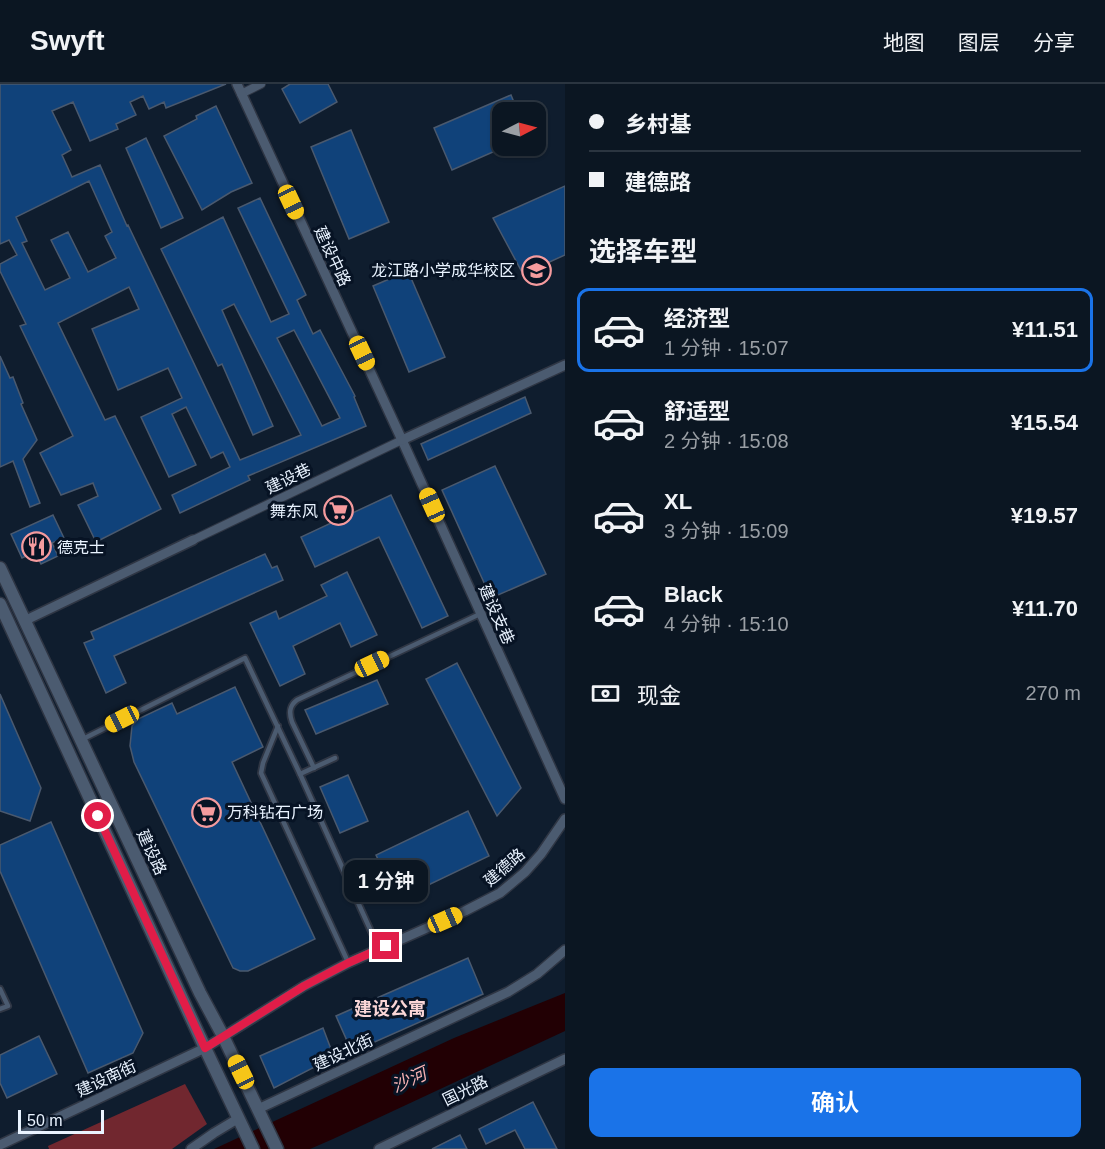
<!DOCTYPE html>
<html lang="zh">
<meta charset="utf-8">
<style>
:root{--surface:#0b1622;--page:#141f2a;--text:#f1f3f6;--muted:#9a9fa5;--line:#2b3540;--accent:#1a73e8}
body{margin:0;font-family:Helvetica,"Noto Sans SC",sans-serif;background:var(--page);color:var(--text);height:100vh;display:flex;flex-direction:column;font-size:22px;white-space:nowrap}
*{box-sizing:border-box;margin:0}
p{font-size:20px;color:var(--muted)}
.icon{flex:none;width:33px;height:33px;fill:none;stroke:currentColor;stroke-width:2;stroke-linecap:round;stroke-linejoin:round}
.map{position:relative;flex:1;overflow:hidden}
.drawer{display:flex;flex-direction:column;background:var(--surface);width:540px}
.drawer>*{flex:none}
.banner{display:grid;align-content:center;height:132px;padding:0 24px;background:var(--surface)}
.needle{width:39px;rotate:84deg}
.tools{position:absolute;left:492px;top:18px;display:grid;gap:12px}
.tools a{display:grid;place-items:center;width:54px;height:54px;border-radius:12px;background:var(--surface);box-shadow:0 2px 4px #0004,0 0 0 2px var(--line);font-size:30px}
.scale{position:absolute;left:18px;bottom:15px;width:86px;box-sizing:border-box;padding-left:6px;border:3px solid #e9f3ff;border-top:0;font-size:16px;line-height:21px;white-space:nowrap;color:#e9f3ff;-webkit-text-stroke:4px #071324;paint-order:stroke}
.end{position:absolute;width:27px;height:27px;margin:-14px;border:8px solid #e11d48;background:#fff;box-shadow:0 0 0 3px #fff}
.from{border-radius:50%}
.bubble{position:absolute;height:42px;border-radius:12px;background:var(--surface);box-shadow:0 2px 4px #0004,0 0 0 2px var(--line);font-size:20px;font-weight:600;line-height:42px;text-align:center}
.car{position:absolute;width:18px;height:36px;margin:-18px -9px;border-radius:8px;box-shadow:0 0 4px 2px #0007;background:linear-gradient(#f5c518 24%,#345 0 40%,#f5c518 0 76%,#345 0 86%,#f5c518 0)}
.banner b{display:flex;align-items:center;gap:21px;height:57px;font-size:22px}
.banner b+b{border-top:2px solid var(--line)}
.banner i{width:15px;height:15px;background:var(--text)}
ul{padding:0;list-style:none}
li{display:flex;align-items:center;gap:18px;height:84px;margin:0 12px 9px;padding:0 12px;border:3px solid transparent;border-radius:12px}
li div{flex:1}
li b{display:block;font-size:22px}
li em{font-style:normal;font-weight:600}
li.selected{border-color:var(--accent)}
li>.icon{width:54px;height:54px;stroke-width:1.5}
h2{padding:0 24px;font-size:27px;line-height:72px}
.pay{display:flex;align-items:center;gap:15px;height:66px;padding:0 24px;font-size:22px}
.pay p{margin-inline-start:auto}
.cta{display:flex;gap:12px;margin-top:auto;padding:12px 24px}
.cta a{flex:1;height:69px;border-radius:12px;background:var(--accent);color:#fff;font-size:24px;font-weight:600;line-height:69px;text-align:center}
header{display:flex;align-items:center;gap:36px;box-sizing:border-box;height:84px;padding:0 30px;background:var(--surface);border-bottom:2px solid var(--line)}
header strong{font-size:28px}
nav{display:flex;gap:33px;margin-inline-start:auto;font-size:21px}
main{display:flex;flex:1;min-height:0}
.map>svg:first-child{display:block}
</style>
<header>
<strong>Swyft</strong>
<nav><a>地图</a><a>图层</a><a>分享</a></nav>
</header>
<main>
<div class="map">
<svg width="565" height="1065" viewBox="0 0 565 1065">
<rect width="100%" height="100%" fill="#0f1d2e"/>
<!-- green -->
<polygon fill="#71272f" points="185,1000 207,1040 172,1065 49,1065 48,1062"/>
<!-- water -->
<polygon fill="#220004" points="565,909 565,947 333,1055 310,1065 214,1065 454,954"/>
<!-- building -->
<g fill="#10427a" stroke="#4a596e" stroke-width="1.5" fill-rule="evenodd">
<path d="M0 0H226L166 24 164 18 149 25 143 12 130 18 136 31 116 40 118 45 90 57 73 18 52 27 71 66 62 71 72 93 100 81 127 142 128 141 240 376 301 351 234 220 222 226 273 342 253 351 222 280 218 282 161 165 223 133 271 238 289 230 238 124 260 114 306 211 297 216 313 250 320 246 355 312 354 313 366 342 248 392 250 396 180 429 172 411 230 383 223 368 211 374 186 323 172 330 196 381 169 393 141 333 182 314 168 284 118 306 92 245 139 225 129 203 58 239 105 336 115 332 161 425 96 458 78 421 98 412 93 399 61 411 40 369 73 352 20 242 26 240 0 187V180L17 171 9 156 0 160ZM89 97 112 148 105 152 116 174 88 188 68 148 51 156 70 194 45 206 22 159 27 157 16 133ZM294 246 340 334 322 342 277 254Z"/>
<polygon points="290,0 328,0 337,18 300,39 282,5"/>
<polygon points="511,11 518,28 502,28 502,64 452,86 434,44"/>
<polygon points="216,22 252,99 231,108 202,126 164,52 197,35 196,32"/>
<polygon points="351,46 389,138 349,155 311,63"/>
<polygon points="146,54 183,134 161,144 126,64"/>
<polygon points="565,102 565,171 523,190 493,134"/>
<polygon points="408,187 445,273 409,288 373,202"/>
<polygon points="0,272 10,294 13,293 23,319 21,320 37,356 23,375 40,419 30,423 13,377 0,383"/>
<polygon points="525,313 531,329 428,376 421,360"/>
<polygon points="495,382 546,490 491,514 442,406"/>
<polygon points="391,411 448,532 422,544 379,453 315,483 301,453"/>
<polygon points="53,431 64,454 52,459 58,472 41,480 35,468 22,474 11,450"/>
<polygon points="265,470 272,484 277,482 283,496 114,572 126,599 106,609 84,559 94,555 91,548"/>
<polygon points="347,488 377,551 351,563 340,539 293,562 305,590 280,602 250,539 276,527 279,535 327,512 321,501"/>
<polygon points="457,579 521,704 497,732 426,595"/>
<polygon points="377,596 388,620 316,650 305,626"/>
<polygon points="235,603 263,663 232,678 315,855 248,887 240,887 233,884 134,678 130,662 132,642 138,635 172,619 177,630"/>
<polygon points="0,610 41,704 30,737 0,727"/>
<polygon points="348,691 368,737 340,749 320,703"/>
<polygon points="468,727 489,772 397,816 376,771"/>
<polygon points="51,738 143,949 133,969 88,989 0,787 0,761"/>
<polygon points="468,874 483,910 352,968 336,932"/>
<polygon points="323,944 334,973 274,1004 260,972"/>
<polygon points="39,952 57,990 7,1014 0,999 0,971"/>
<polygon points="533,1018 557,1065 525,1065 515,1046 486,1060 479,1045"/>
<polygon points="460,1051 467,1065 432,1065"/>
</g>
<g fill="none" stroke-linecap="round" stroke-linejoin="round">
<defs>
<g id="service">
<polyline points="278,642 263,679 261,689 348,878"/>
<polyline points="81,656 245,574 300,690 379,865"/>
<path d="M314 684 292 638C289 629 289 622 297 616L480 530"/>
<polyline points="300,690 335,674"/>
<polyline points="0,905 8,922 0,925"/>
</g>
<g id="pedestrian">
<polyline points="241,10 261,0"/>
<polyline points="193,456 402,356"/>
</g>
<g id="minor">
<polyline points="237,0 402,356 565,715"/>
<polyline points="402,356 565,281"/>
<polyline points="24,537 193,456"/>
<polyline points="258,1025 508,908 537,890 565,866"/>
<polyline points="0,1061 205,964 304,902 348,879 465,827 500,809 525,788 541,770 565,735"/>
<polyline points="191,1065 214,1049 239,1034"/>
<polyline points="379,1065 565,975"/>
</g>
<g id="tertiary">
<polyline points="0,484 200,909 223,952 277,1065"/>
<polyline points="0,520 205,964 253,1065"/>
</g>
</defs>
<!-- service casing -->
<use href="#service" stroke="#2f3644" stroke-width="8"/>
<!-- pedestrian casing -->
<use href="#pedestrian" stroke="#2f3644" stroke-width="10"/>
<!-- minor casing -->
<use href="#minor" stroke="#2f3644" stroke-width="12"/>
<!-- tertiary casing -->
<use href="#tertiary" stroke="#2f3644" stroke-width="15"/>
<!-- service -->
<use href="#service" stroke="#4b5b70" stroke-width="4.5"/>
<!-- pedestrian -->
<use href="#pedestrian" stroke="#4b5b70" stroke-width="8"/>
<!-- minor -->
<use href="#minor" stroke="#4b5b70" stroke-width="9"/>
<!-- tertiary -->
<use href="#tertiary" stroke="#4b5b70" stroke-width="12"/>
</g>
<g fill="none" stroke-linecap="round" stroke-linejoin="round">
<!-- route -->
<polyline stroke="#e11d48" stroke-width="8" points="98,732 205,964 304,902 348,879 386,862"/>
</g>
<!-- icons -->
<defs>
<symbol id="school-ring" viewBox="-11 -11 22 22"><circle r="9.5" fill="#071324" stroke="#f59b9e" stroke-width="1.5"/><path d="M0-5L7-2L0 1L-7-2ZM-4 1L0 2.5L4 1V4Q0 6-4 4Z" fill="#f59b9e"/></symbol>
<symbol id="supermarket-ring" viewBox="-11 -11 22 22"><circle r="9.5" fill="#071324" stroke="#f59b9e" stroke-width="1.5"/><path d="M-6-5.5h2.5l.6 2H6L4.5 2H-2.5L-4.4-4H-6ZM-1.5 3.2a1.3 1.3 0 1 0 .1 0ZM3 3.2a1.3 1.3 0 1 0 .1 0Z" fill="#f59b9e"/></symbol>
<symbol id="restaurant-ring" viewBox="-11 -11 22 22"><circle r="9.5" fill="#071324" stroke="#f59b9e" stroke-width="1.5"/><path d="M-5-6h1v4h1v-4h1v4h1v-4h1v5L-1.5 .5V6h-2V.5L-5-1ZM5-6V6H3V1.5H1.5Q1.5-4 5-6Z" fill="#f59b9e"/></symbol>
</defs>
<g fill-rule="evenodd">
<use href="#school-ring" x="520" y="170" width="33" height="33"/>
<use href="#supermarket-ring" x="322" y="410" width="33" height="33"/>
<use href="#restaurant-ring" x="20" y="446" width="33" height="33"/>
<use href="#supermarket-ring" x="190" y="712" width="33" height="33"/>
</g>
<g text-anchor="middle" stroke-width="6" stroke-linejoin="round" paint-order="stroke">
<!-- street labels -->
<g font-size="16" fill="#e9f3ff" stroke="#071324">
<text transform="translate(333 172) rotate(65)" y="6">建设中路</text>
<text transform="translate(288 394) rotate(-26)" y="6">建设巷</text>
<text transform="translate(497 530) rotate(66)" y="6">建设支巷</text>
<text transform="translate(152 768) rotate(65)" y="6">建设路</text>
<text transform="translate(504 783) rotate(-41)" y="6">建德路</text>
<text transform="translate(343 968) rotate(-25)" y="6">建设北街</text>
<text transform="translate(106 994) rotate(-25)" y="6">建设南街</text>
<text transform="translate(465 1006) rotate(-26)" y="6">国光路</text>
</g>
<!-- poi labels -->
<g font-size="16" fill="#e9f3ff" stroke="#071324" text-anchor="end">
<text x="515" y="192">龙江路小学成华校区</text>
<text x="318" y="433">舞东风</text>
<text x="57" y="469" text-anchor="start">德克士</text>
<text x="227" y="734" text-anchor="start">万科钻石广场</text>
</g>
<!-- neighbourhood labels -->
<g font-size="18" font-weight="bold" fill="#f9d5d6" stroke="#071324">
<text x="390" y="931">建设公寓</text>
</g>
<!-- water labels -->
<g font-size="18" font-style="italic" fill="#f6b0b1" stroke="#071324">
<text transform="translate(409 996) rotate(-24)" y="6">沙河</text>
</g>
</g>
</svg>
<div class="tools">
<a><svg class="needle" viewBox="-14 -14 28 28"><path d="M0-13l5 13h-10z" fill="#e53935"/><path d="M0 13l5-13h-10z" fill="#9a9fa5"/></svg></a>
</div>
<div class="scale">50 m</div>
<i class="end from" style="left:98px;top:732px"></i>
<i class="end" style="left:386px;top:862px"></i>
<div class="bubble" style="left:344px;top:776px;width:84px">1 分钟</div>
<i class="car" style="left:291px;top:118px;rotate:155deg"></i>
<i class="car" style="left:362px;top:269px;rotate:155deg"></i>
<i class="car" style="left:432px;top:421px;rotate:336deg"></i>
<i class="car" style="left:372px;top:580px;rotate:65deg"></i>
<i class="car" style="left:122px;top:635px;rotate:243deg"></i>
<i class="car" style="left:445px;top:836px;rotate:66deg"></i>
<i class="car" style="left:241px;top:988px;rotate:334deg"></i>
</div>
<section class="drawer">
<div class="banner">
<b><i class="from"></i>乡村基</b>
<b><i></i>建德路</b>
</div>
<h2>选择车型</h2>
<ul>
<li class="selected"><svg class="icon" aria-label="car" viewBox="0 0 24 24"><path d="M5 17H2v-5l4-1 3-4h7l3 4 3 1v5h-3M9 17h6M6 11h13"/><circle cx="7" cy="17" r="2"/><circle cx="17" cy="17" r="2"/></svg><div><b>经济型</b><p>1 分钟 · 15:07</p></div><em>¥11.51</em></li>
<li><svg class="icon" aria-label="car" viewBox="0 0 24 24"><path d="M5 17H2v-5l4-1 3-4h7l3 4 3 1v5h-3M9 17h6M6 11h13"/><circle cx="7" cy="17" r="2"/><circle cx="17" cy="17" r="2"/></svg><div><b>舒适型</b><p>2 分钟 · 15:08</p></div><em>¥15.54</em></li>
<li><svg class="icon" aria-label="car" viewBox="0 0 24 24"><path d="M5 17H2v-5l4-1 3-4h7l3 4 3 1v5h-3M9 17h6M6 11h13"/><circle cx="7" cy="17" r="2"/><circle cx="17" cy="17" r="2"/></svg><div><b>XL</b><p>3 分钟 · 15:09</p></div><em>¥19.57</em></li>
<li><svg class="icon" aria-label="car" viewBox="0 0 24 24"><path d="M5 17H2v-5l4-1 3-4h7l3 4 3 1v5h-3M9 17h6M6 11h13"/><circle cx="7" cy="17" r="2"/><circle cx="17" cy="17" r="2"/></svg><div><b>Black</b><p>4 分钟 · 15:10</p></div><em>¥11.70</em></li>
</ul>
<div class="pay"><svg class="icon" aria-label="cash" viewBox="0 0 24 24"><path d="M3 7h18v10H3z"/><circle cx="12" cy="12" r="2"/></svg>现金<p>270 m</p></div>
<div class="cta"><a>确认</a></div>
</section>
</main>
